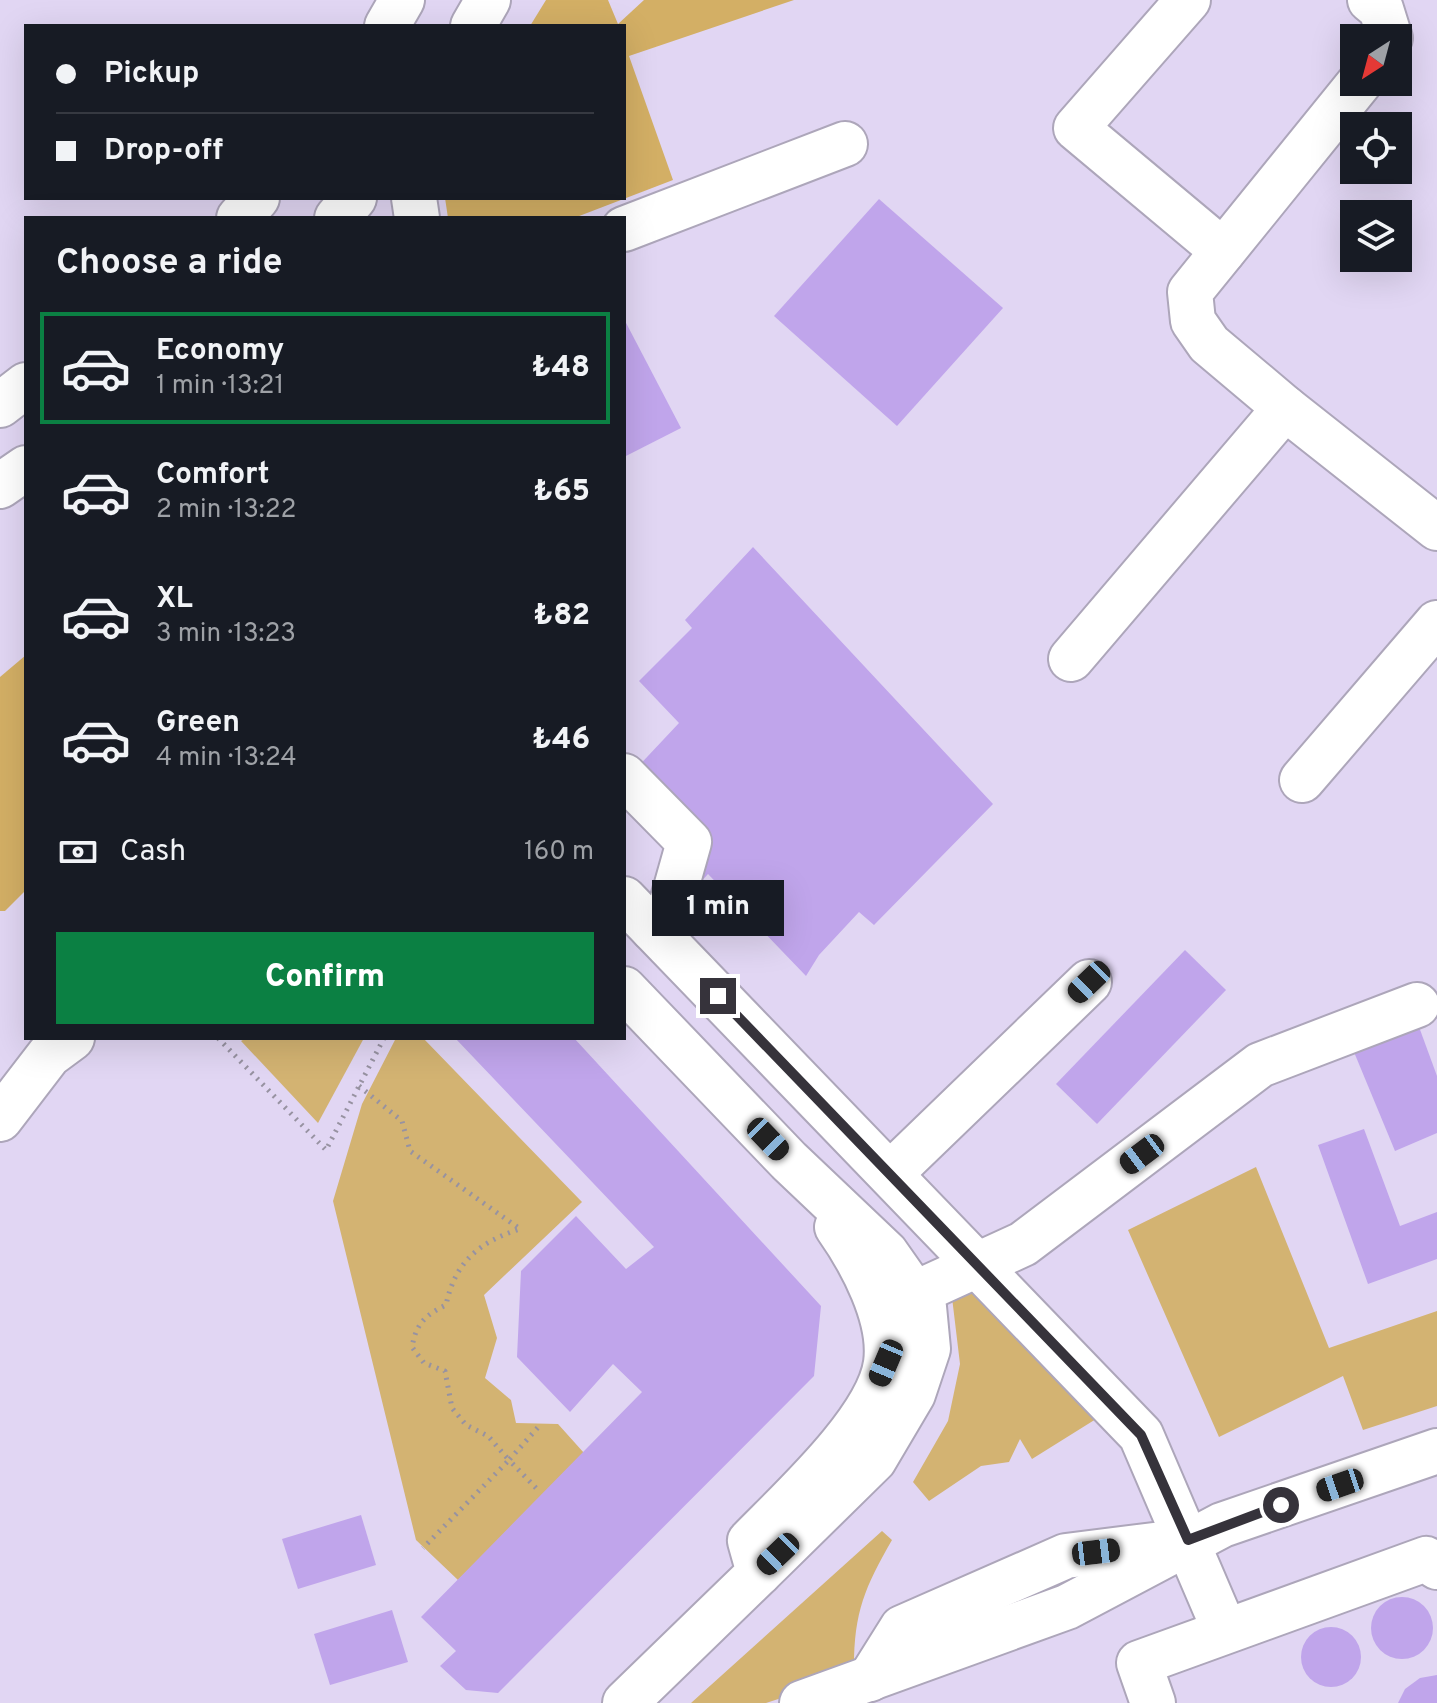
<!DOCTYPE html>
<meta charset="utf-8">
<style>
:root{--surface:#171b24;--page:#20242c;--text:#f1f3f6;--muted:#9ea1a6;--line:#363941;--accent:#0b8043}
body{margin:0;font-family:Overpass,sans-serif;background:var(--page);color:var(--text);height:100vh;display:flex;flex-direction:column;font-size:30px;white-space:nowrap}
*{box-sizing:border-box;margin:0}
p{font-size:26px;color:var(--muted)}
.icon{flex:none;width:44px;height:44px;fill:none;stroke:currentColor;stroke-width:2;stroke-linecap:round;stroke-linejoin:round}
.map{position:relative;flex:1;overflow:hidden}
.sheet{position:absolute;left:24px;top:216px;width:602px;height:824px;display:flex;flex-direction:column;background:var(--surface);border-radius:0px;box-shadow:0 8px 32px #0002}
.sheet>*{flex:none}
.top-card{position:absolute;left:24px;top:24px;width:602px;height:176px;border-radius:0px;box-shadow:0 8px 32px #0002;display:grid;align-content:center;height:176px;padding:0 32px;background:var(--surface)}
.needle{width:52px;rotate:216deg}
.buttons{position:absolute;left:1340px;top:24px;display:grid;gap:16px}
.buttons a{display:grid;place-items:center;width:72px;height:72px;border-radius:0px;background:var(--surface);box-shadow:0 8px 32px #0002;font-size:40px}
.end{position:absolute;width:36px;height:36px;margin:-18px;border:10px solid #36333b;background:#fff;box-shadow:0 0 0 4px #fff}
.from{border-radius:50%}
.bubble{position:absolute;height:56px;border-radius:0px;background:var(--surface);box-shadow:0 8px 32px #0002;font-size:26px;font-weight:800;line-height:56px;text-align:center}
.car{position:absolute;width:24px;height:48px;margin:-24px -12px;border-radius:10px;box-shadow:0 0 6px 2px #0007;background:linear-gradient(#222 24%,#8ab4d8 0 40%,#222 0 76%,#8ab4d8 0 86%,#222 0)}
.top-card b{display:flex;align-items:center;gap:28px;height:76px;font-size:30px}
.top-card b+b{border-top:2px solid var(--line)}
.top-card i{width:20px;height:20px;background:var(--text)}
ul{padding:0;list-style:none}
li{display:flex;align-items:center;gap:24px;height:112px;margin:0 16px 12px;padding:0 16px;border:4px solid transparent;border-radius:0px}
li div{flex:1}
li b{display:block;font-size:30px}
li em{font-style:normal;font-weight:800}
li.current{border-color:var(--accent)}
li>.icon{width:72px;height:72px;stroke-width:1.5}
h2{padding:0 32px;font-size:36px;line-height:96px}
.pay{display:flex;align-items:center;gap:20px;height:88px;padding:0 32px;font-size:30px}
.pay p{margin-inline-start:auto}
.primary-button{display:flex;gap:16px;margin-top:auto;padding:16px 32px}
.primary-button a{flex:1;height:92px;border-radius:0px;background:var(--accent);color:#fff;font-size:32px;font-weight:800;line-height:92px;text-align:center}
.map>svg:first-child{display:block}
</style>
<div class="map">
<svg width="1437" height="1703" viewBox="0 0 1437 1703">
<rect width="100%" height="100%" fill="#e6dff4"/>
<!-- built -->
<path fill="#e1d6f3" fill-rule="evenodd" d="M0 0H1437V1703H0ZM26 26H624V198H26ZM1354 38H1398V82H1354ZM1354 126H1398V170H1354ZM1354 214H1398V258H1354ZM26 218H624V1038H26Z"/>
<!-- green -->
<g fill="#d3b372">
<polygon points="246,1038 364,1038 318,1123 241,1041"/>
<polygon points="396,1038 423,1038 582,1202 484,1295 497,1338 485,1378 511,1400 516,1423 558,1424 584,1453 458,1580 416,1540 333,1201 362,1104"/>
<polygon points="1256,1167 1329,1348 1437,1311 1437,1406 1363,1430 1343,1376 1219,1437 1128,1230"/>
<polygon points="971,1283 1096,1419 1032,1459 1020,1439 1009,1462 981,1466 929,1501 913,1482 948,1421 960,1364 951,1289"/>
<path d="M882 1531 892 1540C865 1587 854 1612 854 1667L809 1689 766 1703H691Z"/>
</g>
<!-- forest -->
<g fill="#d3af65">
<polygon points="546,0 608,0 618,24 644,0 794,0 629,56 673,180 574,218 448,218 445,198 624,198 624,26 530,26"/>
<polygon points="26,655 26,890 5,911 0,911 0,677"/>
</g>
<!-- building -->
<g fill="#c0a5eb">
<polygon points="879,199 1003,308 897,426 774,316"/>
<polygon points="624,319 681,428 624,457"/>
<polygon points="753,547 993,804 874,925 859,912 819,955 806,976 708,874 700,883 632,773 679,723 639,681 692,628 685,620"/>
<polygon points="1185,950 1226,990 1097,1124 1056,1084"/>
<polygon points="1415,1016 1437,1076 1437,1133 1395,1151 1349,1040"/>
<polygon points="455,1038 574,1038 821,1306 814,1376 498,1693 466,1690 440,1666 456,1651 421,1617 642,1392 613,1364 570,1412 517,1357 521,1271 576,1216 626,1269 654,1247"/>
<polygon points="1364,1129 1400,1226 1437,1212 1437,1259 1368,1284 1318,1145"/>
<polygon points="361,1515 376,1565 298,1589 282,1539"/>
<circle cx="1402" cy="1628" r="31"/>
<polygon points="392,1610 408,1662 330,1685 314,1634"/>
<circle cx="1331" cy="1657" r="30"/>
<polygon points="1437,1675 1437,1703 1398,1703 1405,1689 1420,1678"/>
</g>
<g fill="none" stroke-linecap="round" stroke-linejoin="round">
<defs>
<g id="minor">
<polyline points="1188,0 1076,128 1223,251"/>
<polyline points="1370,0 1381,9 1390,38"/>
<polyline points="387,26 402,0"/>
<polyline points="473,26 488,0"/>
<polyline points="414,198 417,218"/>
<polyline points="239,218 257,198"/>
<polyline points="337,218 354,198"/>
<polyline points="624,229 845,144"/>
<polyline points="0,405 26,385"/>
<polyline points="1285,408 1209,344 1193,321 1190,292 1360,82"/>
<polyline points="0,486 26,468"/>
<polyline points="1071,659 1285,408 1437,528"/>
<polyline points="624,776 689,842 669,913 653,929"/>
<polyline points="1302,780 1437,623"/>
<polyline points="624,899 1141,1435 1225,1631"/>
<polyline points="624,989 789,1161 886,1253 924,1307 928,1349 913,1394 874,1460 759,1573"/>
<polyline points="0,1119 49,1055 72,1038"/>
<polyline points="890,1174 1089,982"/>
<polyline points="892,1304 1023,1244 1260,1065 1417,1005"/>
<polyline points="870,1679 902,1628 1066,1556 1162,1544"/>
<path d="M625 1703 759 1573 750 1541C790 1500 878 1420 886 1363 892 1318 861 1261 837 1227"/>
<polyline points="802,1703 1067,1607 1222,1525 1437,1451"/>
<polyline points="1153,1703 1139,1663 1426,1559 1437,1567"/>
</g>
</defs>
<!-- minor casing -->
<use href="#minor" stroke="#ada6ba" stroke-width="48"/>
<!-- path -->
<g stroke="#9792a1" stroke-width="5" stroke-dasharray="2 6" stroke-linecap="butt">
<polyline points="218,1038 326,1150 384,1038"/>
<path d="M359 1086 402 1121 410 1151 520 1229C479 1242 455 1262 446 1305 425 1315 416 1324 412 1347L424 1363 445 1371 452 1408 466 1425 488 1436 509 1460 423 1548"/>
<polyline points="536,1488 509,1460 541,1424"/>
</g>
<!-- minor -->
<use href="#minor" stroke="#fff" stroke-width="44"/>
</g>
<g fill="none" stroke-linecap="round" stroke-linejoin="round">
<!-- route -->
<polyline stroke="#36333b" stroke-width="10" points="718,996 1141,1435 1188,1540 1281,1505"/>
</g>
</svg>
<div class="buttons">
<a><svg class="needle" viewBox="-14 -14 28 28"><path d="M0-13l5 13h-10z" fill="#e53935"/><path d="M0 13l5-13h-10z" fill="#9ea1a6"/></svg></a>
<a><svg class="icon" aria-label="locate" viewBox="0 0 24 24"><circle cx="12" cy="12" r="6"/><path d="M12 2v4M12 18v4M2 12h4M18 12h4"/></svg></a>
<a><svg class="icon" aria-label="layers" viewBox="0 0 24 24"><path d="M12 4l9 5-9 5-9-5zM3 14l9 5 9-5"/></svg></a>
</div>
<i class="end from" style="left:1281px;top:1505px"></i>
<i class="end" style="left:718px;top:996px"></i>
<div class="bubble" style="left:652px;top:880px;width:132px">1 min</div>
<i class="car" style="left:1089px;top:982px;rotate:226deg"></i>
<i class="car" style="left:768px;top:1139px;rotate:136deg"></i>
<i class="car" style="left:1142px;top:1154px;rotate:233deg"></i>
<i class="car" style="left:886px;top:1363px;rotate:203deg"></i>
<i class="car" style="left:1340px;top:1485px;rotate:251deg"></i>
<i class="car" style="left:1096px;top:1552px;rotate:83deg"></i>
<i class="car" style="left:778px;top:1554px;rotate:226deg"></i>
<div class="top-card">
<b><i class="from"></i>Pickup</b>
<b><i></i>Drop-off</b>
</div>
<section class="sheet">
<h2>Choose a ride</h2>
<ul>
<li class="current"><svg class="icon" aria-label="car" viewBox="0 0 24 24"><path d="M5 17H2v-5l4-1 3-4h7l3 4 3 1v5h-3M9 17h6M6 11h13"/><circle cx="7" cy="17" r="2"/><circle cx="17" cy="17" r="2"/></svg><div><b>Economy</b><p>1 min · 13:21</p></div><em>₺48</em></li>
<li><svg class="icon" aria-label="car" viewBox="0 0 24 24"><path d="M5 17H2v-5l4-1 3-4h7l3 4 3 1v5h-3M9 17h6M6 11h13"/><circle cx="7" cy="17" r="2"/><circle cx="17" cy="17" r="2"/></svg><div><b>Comfort</b><p>2 min · 13:22</p></div><em>₺65</em></li>
<li><svg class="icon" aria-label="car" viewBox="0 0 24 24"><path d="M5 17H2v-5l4-1 3-4h7l3 4 3 1v5h-3M9 17h6M6 11h13"/><circle cx="7" cy="17" r="2"/><circle cx="17" cy="17" r="2"/></svg><div><b>XL</b><p>3 min · 13:23</p></div><em>₺82</em></li>
<li><svg class="icon" aria-label="car" viewBox="0 0 24 24"><path d="M5 17H2v-5l4-1 3-4h7l3 4 3 1v5h-3M9 17h6M6 11h13"/><circle cx="7" cy="17" r="2"/><circle cx="17" cy="17" r="2"/></svg><div><b>Green</b><p>4 min · 13:24</p></div><em>₺46</em></li>
</ul>
<div class="pay"><svg class="icon" aria-label="cash" viewBox="0 0 24 24"><path d="M3 7h18v10H3z"/><circle cx="12" cy="12" r="2"/></svg>Cash<p>160 m</p></div>
<div class="primary-button"><a>Confirm</a></div>
</section>
</div>
